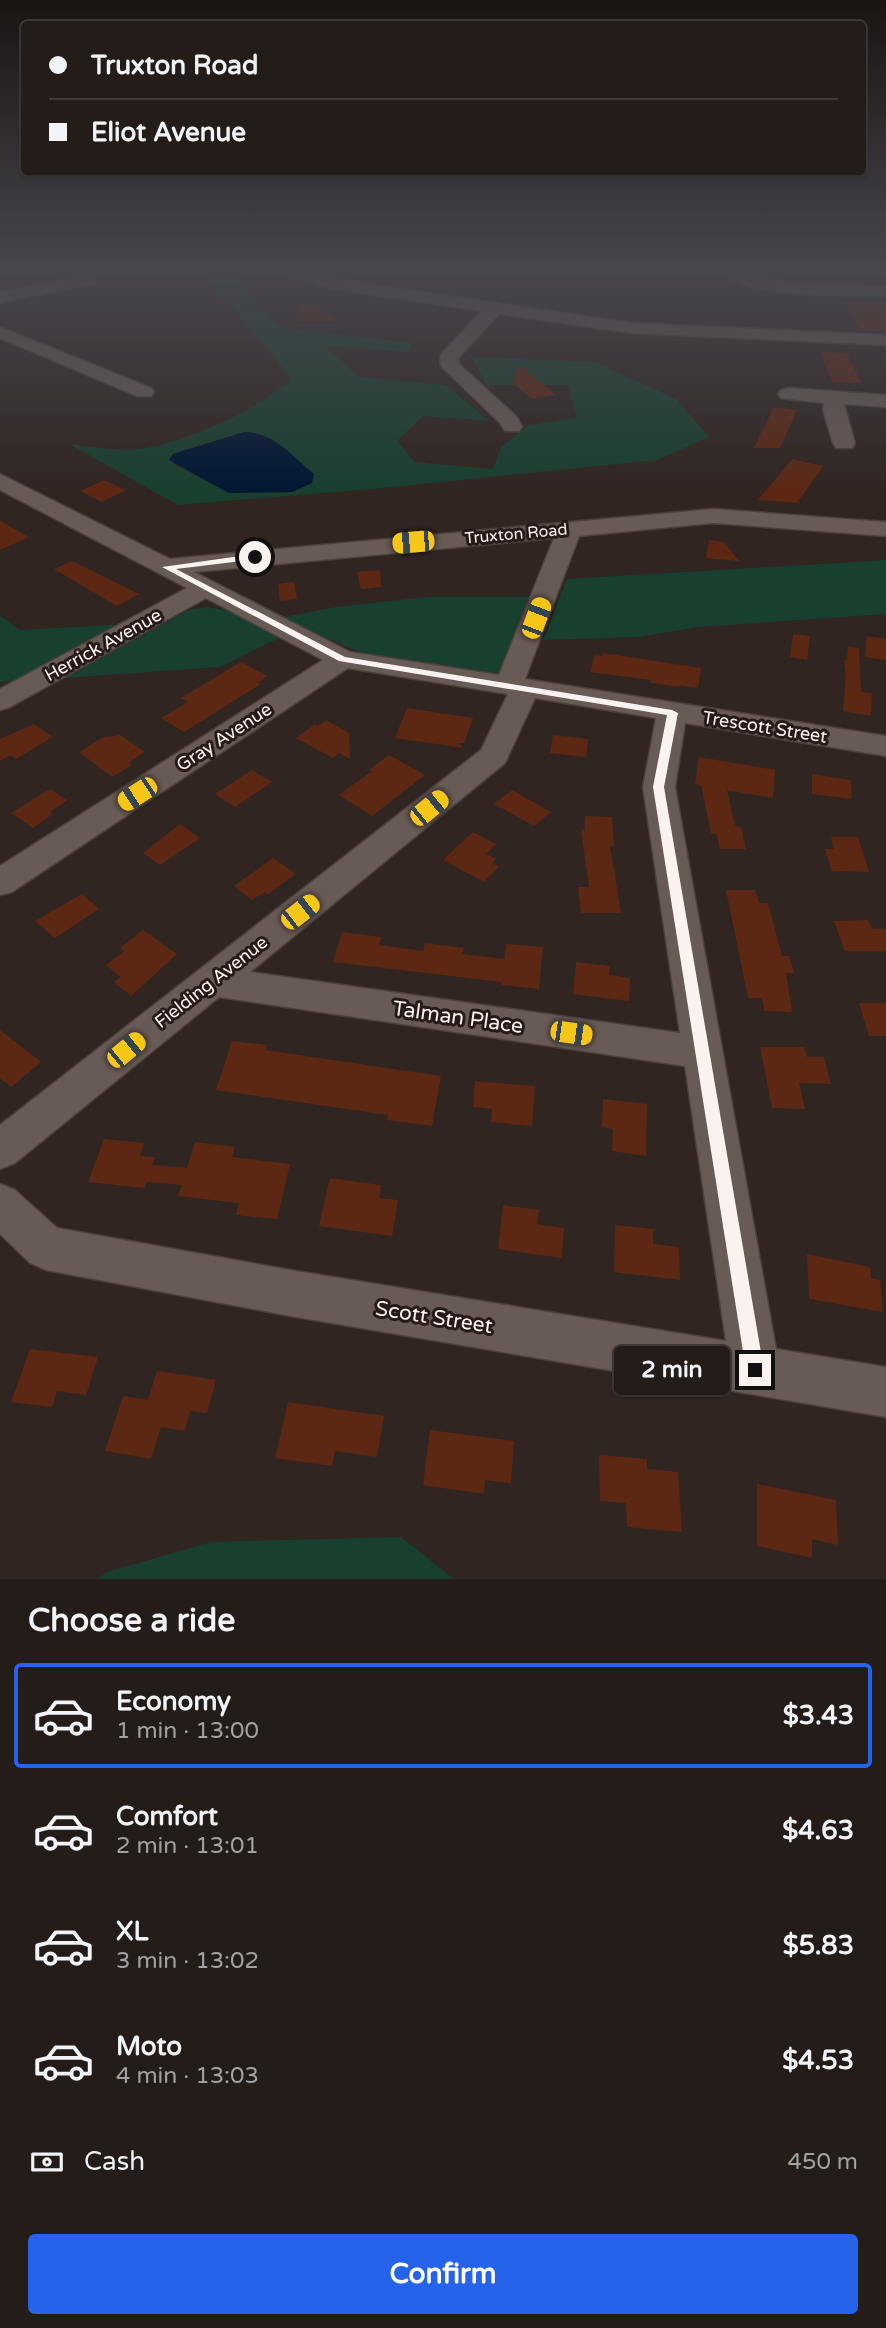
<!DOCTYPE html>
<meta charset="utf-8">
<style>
:root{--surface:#241c19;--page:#2c2522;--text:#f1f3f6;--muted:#a3a1a2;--line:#413a38;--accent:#2563eb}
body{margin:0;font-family:"Varela Round",sans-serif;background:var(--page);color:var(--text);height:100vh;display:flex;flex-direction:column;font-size:26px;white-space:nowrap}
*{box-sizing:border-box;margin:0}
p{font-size:23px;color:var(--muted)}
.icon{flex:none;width:38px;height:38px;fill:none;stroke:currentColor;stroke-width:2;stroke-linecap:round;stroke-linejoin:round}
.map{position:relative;height:1579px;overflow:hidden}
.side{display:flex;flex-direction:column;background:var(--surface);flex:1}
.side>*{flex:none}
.banner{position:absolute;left:21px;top:21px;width:845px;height:154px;border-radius:7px;box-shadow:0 2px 5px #0004,0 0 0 2px var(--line);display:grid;align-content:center;height:154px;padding:0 28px;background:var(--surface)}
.end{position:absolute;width:32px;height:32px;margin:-16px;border:9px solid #faf2ef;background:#111;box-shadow:0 0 0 4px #111}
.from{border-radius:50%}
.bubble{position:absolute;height:49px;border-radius:7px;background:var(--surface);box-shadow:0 2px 5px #0004,0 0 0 2px var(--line);font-size:23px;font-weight:700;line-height:49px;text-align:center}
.car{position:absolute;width:21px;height:42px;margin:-21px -10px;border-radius:9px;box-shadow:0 0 5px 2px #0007;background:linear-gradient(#f5c518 24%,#345 0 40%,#f5c518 0 76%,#345 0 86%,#f5c518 0)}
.banner b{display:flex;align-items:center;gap:24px;height:66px;font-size:26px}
.banner b+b{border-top:2px solid var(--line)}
.banner i{width:18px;height:18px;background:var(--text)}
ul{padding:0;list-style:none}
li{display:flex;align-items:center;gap:21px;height:105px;margin:0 14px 10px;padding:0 14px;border:4px solid transparent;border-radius:7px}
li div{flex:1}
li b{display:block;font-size:26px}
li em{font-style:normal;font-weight:700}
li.current{border-color:var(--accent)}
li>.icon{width:63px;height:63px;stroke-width:1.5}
h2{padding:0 28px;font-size:32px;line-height:84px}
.pay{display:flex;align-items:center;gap:18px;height:77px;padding:0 28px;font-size:26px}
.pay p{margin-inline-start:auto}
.action{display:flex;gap:14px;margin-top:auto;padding:14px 28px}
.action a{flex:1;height:80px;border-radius:7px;background:var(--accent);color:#fff;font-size:28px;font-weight:700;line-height:80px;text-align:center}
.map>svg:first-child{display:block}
</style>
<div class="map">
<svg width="886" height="1579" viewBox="0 0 886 1579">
<rect width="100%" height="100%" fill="#302521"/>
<!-- green -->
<g fill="#193f2f" fill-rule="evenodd">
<path d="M199 270H269L243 278V288L282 328 412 343 408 352 324 346 359 377 445 385 490 421 423 416 397 441 415 462 493 469 501 447 529 425 577 418 568 385H487L471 357 595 362 676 399 709 437 657 460 373 489 178 505 69 444C94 447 119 452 145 448 184 442 265 408 290 378L265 345ZM244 432C277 432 294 460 312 483L292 492 229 493 174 464 173 454Z"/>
<polygon points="886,560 886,614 699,627 639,637 543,640 567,579"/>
<polygon points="427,597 533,597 508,680 377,659 278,618 336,607"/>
<polygon points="205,607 227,610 279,638 220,667 65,678 189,610"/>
<polygon points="0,615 19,630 128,624 26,680 0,682"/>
<polygon points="401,1537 454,1579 97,1579 107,1572 211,1542"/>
</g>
<!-- water -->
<path fill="#001733" d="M244 432C274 432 292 456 314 474L312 483 292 492 229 493 169 460 173 454Z"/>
<!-- building -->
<g fill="#5c2814">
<polygon points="303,300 343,321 294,321"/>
<polygon points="845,302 886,303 886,331 860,331"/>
<polygon points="820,352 847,353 861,383 832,382"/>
<polygon points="520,365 556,395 532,399 512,382"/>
<polygon points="774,407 797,410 780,448 754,448"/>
<polygon points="792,459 823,466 797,503 758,500"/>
<polygon points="104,480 126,490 102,502 80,491"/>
<polygon points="0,521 29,537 0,550"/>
<polygon points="709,540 724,542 739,561 706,558"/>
<polygon points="72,561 139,594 117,606 54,569"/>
<polygon points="380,570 381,587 361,589 357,572"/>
<polygon points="294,582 297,599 280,601 278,584"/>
<polygon points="793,634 810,636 807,660 790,657"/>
<polygon points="867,636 886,639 886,660 865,657"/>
<polygon points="848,647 859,648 861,692 872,693 871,716 843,711 846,677 844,660 847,660"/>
<polygon points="603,653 701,668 698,688 680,685 679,687 651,683 651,680 590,672 595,655 602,656"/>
<polygon points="241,662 267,676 258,683 261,684 184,732 161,718 188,702 181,698"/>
<polygon points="407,708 473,718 464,743 458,743 464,748 395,738"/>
<polygon points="326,720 349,733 350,759 339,753 333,758 296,738 315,724 318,726"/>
<polygon points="34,724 53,737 16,759 10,755 0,761 0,739"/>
<polygon points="120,735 145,752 128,763 132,765 112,777 79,752 102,738"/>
<polygon points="553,735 588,739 586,757 550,753"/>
<polygon points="389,755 425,775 372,816 339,795 372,771 369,770"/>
<polygon points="699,757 775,770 773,798 727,790 735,826 741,827 746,849 720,849 717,834 711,834 701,785 695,784"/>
<polygon points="252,770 272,782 235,807 215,794"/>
<polygon points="812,774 851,780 852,799 812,794"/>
<polygon points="50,789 67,800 50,812 53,814 33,828 11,813"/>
<polygon points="512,790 551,812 534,826 494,804"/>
<polygon points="585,816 612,817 614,846 610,846 621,913 581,913 578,887 589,887 581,829 585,831"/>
<polygon points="180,824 200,838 160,865 143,853"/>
<polygon points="473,832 496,844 486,854 496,859 492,863 499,866 484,882 443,860"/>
<polygon points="831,837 858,837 869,872 832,871 825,849 834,849"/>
<polygon points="273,858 296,874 268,894 265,892 252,900 234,886"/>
<polygon points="726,890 755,890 759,903 768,903 782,956 789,956 794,973 786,973 792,1012 764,1011 762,998 748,998"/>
<polygon points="82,894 99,909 55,938 35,921"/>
<polygon points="868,920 872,929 886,929 886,951 845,951 834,921"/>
<polygon points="143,930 177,954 131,996 114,982 121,977 106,965 124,951 120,948"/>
<polygon points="342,932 381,937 379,945 423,951 425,943 464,948 462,954 505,959 506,944 543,947 539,989 502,985 502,982 333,962"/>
<polygon points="576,962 610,966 609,975 630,978 629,1001 573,994"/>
<polygon points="859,1003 886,1003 886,1036 869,1036"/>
<polygon points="0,1030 41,1062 11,1087 0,1078"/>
<polygon points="232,1041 267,1045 265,1050 441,1076 432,1126 387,1120 388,1115 216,1090"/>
<polygon points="760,1047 804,1047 807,1057 824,1057 831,1084 799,1083 805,1109 772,1108"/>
<polygon points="475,1081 535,1086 532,1126 491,1122 492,1109 473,1107"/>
<polygon points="603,1099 647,1104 646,1156 612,1151 613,1129 602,1127"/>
<polygon points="104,1139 144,1143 140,1156 155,1157 152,1165 187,1168 195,1142 235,1147 232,1157 290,1164 277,1219 236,1215 239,1203 178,1196 182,1185 146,1182 144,1188 88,1182"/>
<polygon points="330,1178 381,1185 379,1198 398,1200 392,1236 319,1226"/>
<polygon points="503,1205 539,1210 537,1224 564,1228 562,1258 498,1249"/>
<polygon points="615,1225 653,1229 653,1244 679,1247 680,1280 614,1272"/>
<polygon points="807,1254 870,1267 871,1278 880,1280 883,1312 809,1299"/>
<polygon points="30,1349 98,1357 86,1395 57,1391 52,1407 11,1402"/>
<polygon points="157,1371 216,1380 207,1413 190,1411 185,1431 161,1427 151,1459 105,1451 123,1396 148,1400"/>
<polygon points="288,1402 384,1416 377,1457 335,1451 332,1466 275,1458"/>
<polygon points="430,1430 514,1441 511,1483 485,1480 484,1494 423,1485"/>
<polygon points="599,1455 647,1459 647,1469 678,1472 682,1532 627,1527 626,1503 600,1501"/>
<polygon points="757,1484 836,1500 838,1545 812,1539 812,1558 757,1546"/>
</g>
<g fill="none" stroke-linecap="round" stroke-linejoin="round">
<defs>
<g id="minor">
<polygon points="282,270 306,270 335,279 632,323 886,335 886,345 632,333 499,314 458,358 459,364 517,417 522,427 519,431 505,431 500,423 441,366 440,357 442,353 482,311 332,289 284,273"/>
<path d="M720 270H741L785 283 886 286V296C847 295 747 300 720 270Z"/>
<polygon points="88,276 94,278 96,281 94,284 0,302 0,292"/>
<polygon points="0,327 151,388 154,392 151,396 137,396 0,338"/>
<polygon points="788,388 886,395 886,407 844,404 855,443 852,448 836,448 833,443 823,410 824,403 781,398 778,394 781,390"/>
<path d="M0 474 170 559 713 509 886 522V536L713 523 579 536 525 679 886 736V756L685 723 675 787 776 1349 886 1367V1417L296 1317 46 1270 30 1263 0 1234V1184L15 1190 57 1228 296 1271 726 1341 685 1066 219 997 15 1163 0 1169V1125L481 750 508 694 348 668 12 892 0 895V866L323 660 206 598 10 707 0 710V689L187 588 0 490ZM554 538 499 675 350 652 194 572ZM535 698 656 718 643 787 680 1033 250 972 505 763Z"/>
</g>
</defs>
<!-- minor casing -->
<use href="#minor" stroke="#4a403c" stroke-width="3"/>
<!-- minor -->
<use href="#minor" fill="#685a55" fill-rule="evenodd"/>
</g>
<!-- sky -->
<linearGradient id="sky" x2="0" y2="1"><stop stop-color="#1a1412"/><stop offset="0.55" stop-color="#48464e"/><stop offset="1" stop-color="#48464e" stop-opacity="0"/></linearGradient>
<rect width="886" height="491" fill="url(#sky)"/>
<!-- route -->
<polygon fill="#faf2ef" points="255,554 258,555 258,559 176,569 345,657 672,710 678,713 664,787 764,1370 761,1376 755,1379 749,1376 746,1370 653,787 667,715 339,661 162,567"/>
<g text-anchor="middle" stroke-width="6" stroke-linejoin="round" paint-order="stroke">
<!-- far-street labels -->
<g font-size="16" fill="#faf2ef" stroke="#261b17">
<text transform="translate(516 533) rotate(-5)" y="6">Truxton Road</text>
</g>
<!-- street labels -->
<g font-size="18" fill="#faf2ef" stroke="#261b17">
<text transform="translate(103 645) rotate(-29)" y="6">Herrick Avenue</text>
<text transform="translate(765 727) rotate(9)" y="6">Trescott Street</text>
<text transform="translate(224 737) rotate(-33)" y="6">Gray Avenue</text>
<text transform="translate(211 982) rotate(-38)" y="6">Fielding Avenue</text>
</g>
<!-- near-street labels -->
<g font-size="21" fill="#faf2ef" stroke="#261b17">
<text transform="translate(458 1017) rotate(8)" y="7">Talman Place</text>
<text transform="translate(434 1317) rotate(9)" y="7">Scott Street</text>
</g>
</g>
</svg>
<i class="end from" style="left:255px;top:557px"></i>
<i class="end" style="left:755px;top:1370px"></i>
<div class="bubble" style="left:614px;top:1346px;width:116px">2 min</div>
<i class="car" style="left:413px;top:542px;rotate:265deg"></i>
<i class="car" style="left:536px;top:618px;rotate:21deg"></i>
<i class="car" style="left:137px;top:794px;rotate:237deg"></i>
<i class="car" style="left:429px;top:808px;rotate:51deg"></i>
<i class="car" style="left:300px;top:912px;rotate:52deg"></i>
<i class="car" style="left:571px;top:1033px;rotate:98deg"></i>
<i class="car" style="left:126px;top:1050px;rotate:51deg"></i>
<div class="banner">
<b><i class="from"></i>Truxton Road</b>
<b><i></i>Eliot Avenue</b>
</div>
</div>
<section class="side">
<h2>Choose a ride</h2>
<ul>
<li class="current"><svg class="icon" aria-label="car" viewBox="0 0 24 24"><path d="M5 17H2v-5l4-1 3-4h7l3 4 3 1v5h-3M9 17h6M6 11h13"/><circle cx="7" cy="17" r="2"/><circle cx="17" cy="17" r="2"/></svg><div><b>Economy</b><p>1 min · 13:00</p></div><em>$3.43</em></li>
<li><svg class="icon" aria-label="car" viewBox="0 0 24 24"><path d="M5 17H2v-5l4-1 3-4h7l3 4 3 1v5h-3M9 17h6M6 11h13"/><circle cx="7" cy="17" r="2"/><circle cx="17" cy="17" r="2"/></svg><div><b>Comfort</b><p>2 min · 13:01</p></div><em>$4.63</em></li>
<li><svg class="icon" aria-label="car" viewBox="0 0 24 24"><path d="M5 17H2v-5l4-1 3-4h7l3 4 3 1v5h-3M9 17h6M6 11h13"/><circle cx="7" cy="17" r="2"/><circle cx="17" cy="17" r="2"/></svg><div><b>XL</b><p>3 min · 13:02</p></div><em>$5.83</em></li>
<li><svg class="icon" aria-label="car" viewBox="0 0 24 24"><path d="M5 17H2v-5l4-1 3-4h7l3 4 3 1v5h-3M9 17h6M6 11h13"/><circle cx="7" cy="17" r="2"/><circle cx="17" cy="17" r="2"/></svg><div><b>Moto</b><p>4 min · 13:03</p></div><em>$4.53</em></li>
</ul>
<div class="pay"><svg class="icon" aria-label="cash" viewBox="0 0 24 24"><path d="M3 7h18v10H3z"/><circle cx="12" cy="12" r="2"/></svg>Cash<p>450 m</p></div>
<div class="action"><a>Confirm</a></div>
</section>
